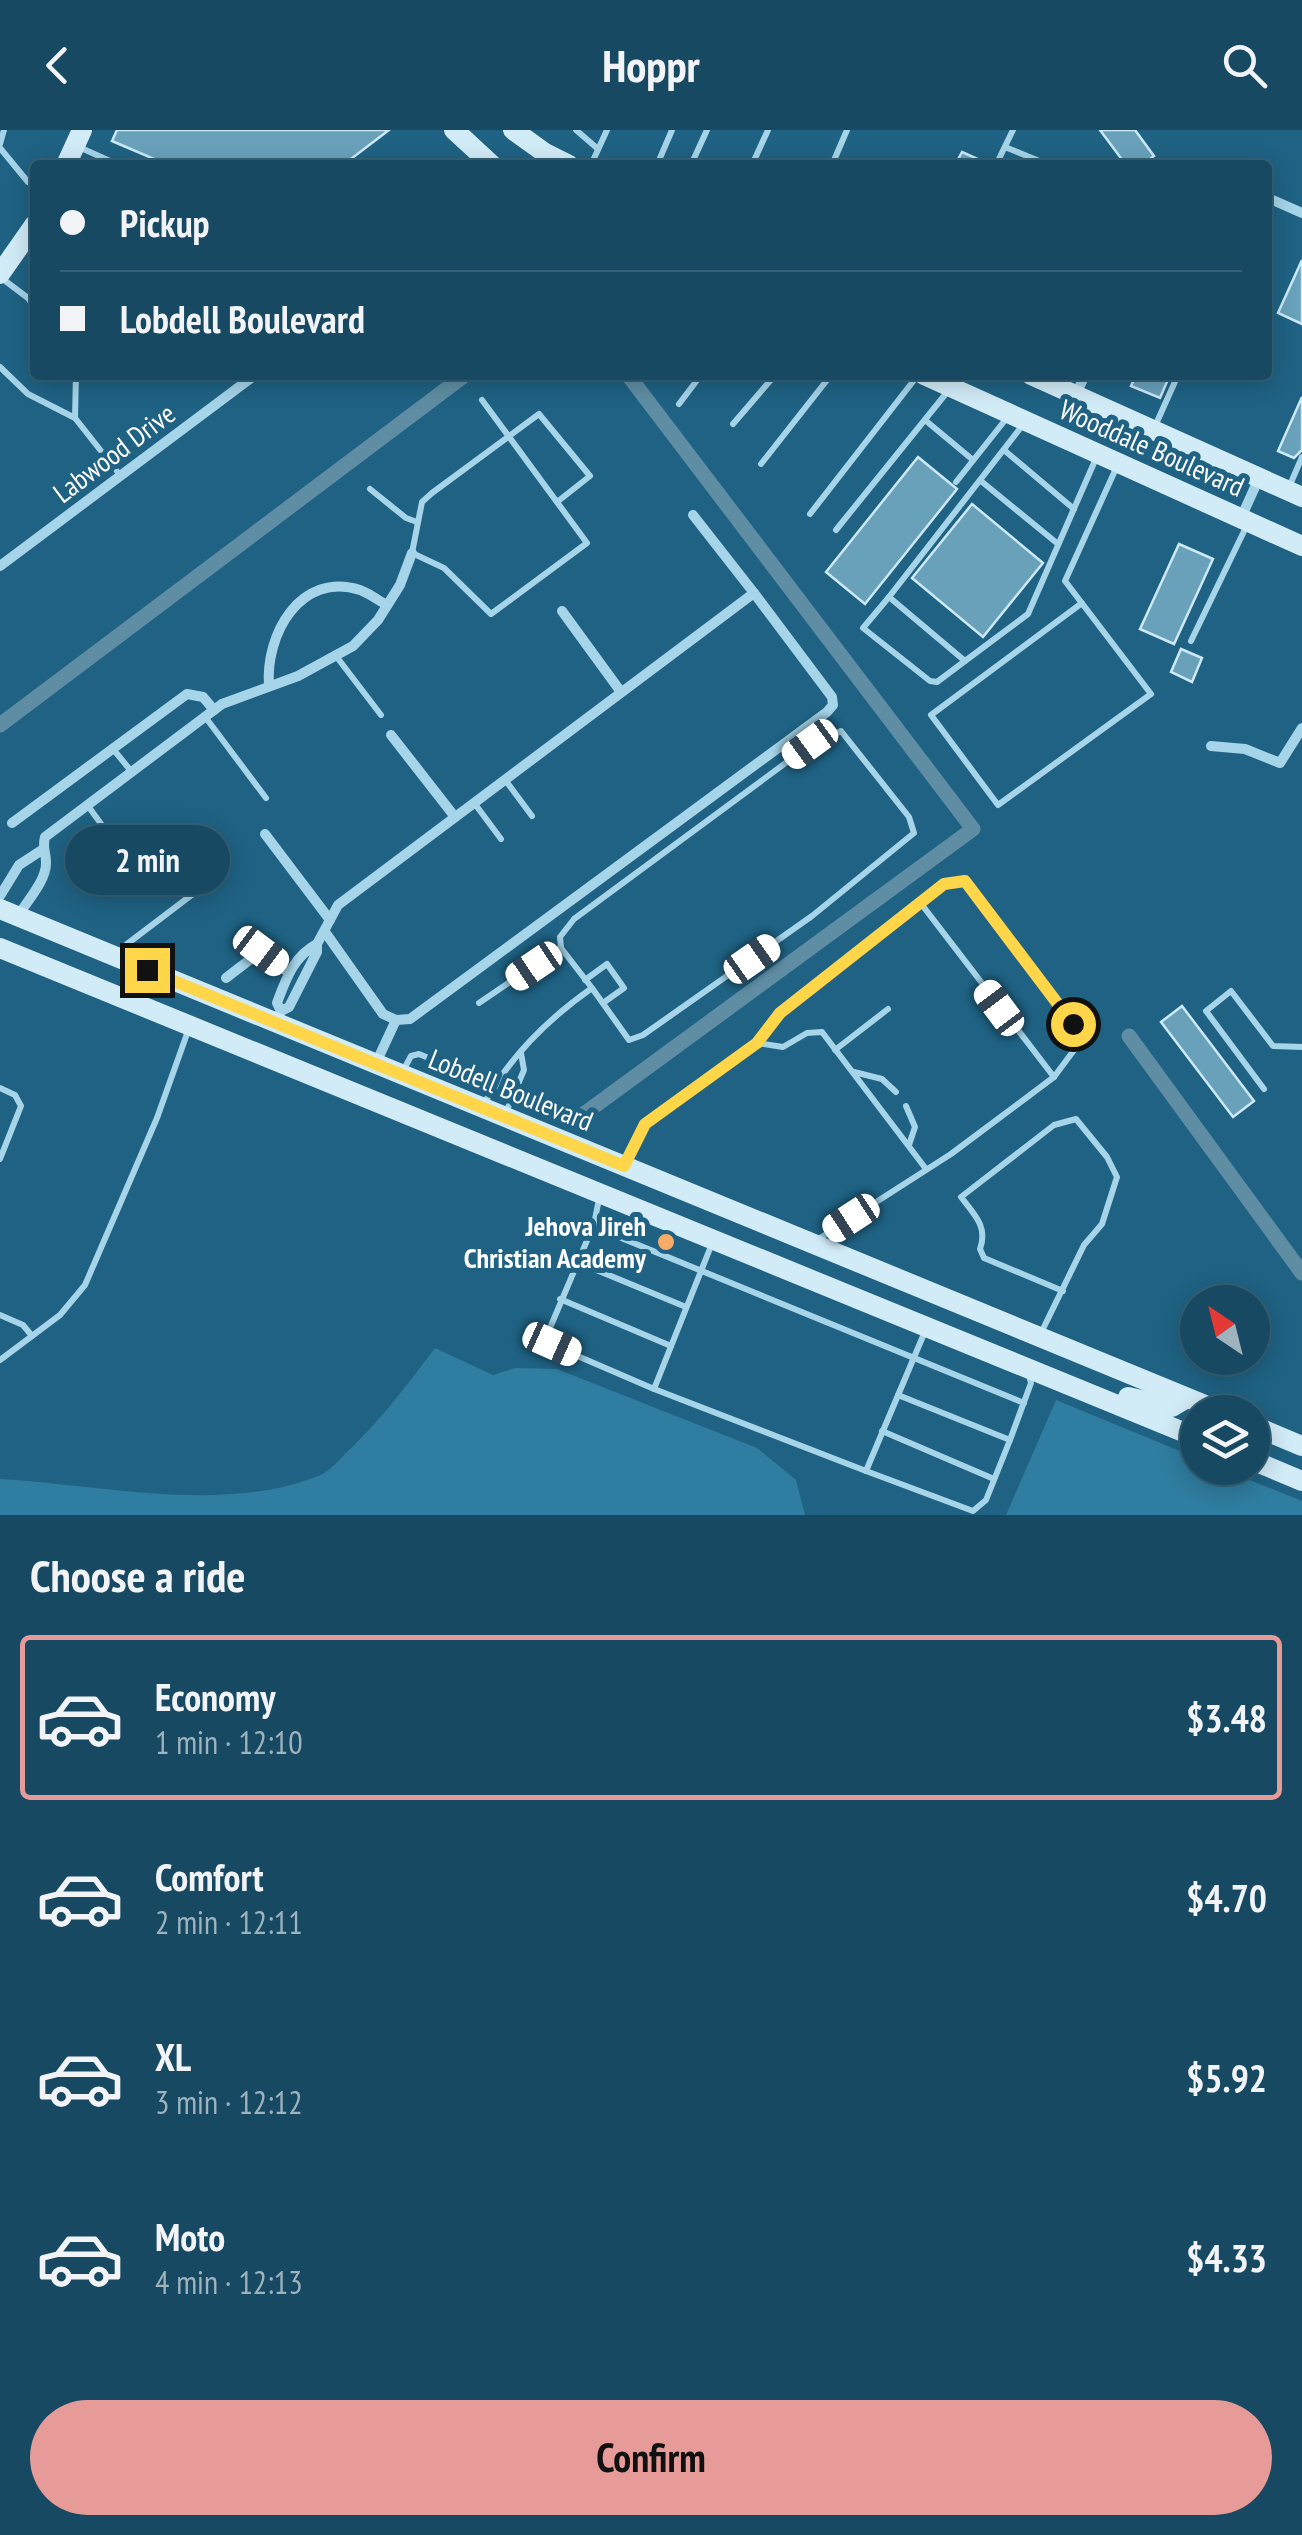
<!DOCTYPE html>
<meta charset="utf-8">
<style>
:root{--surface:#174a62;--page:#24546b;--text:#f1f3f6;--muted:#9eb3be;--line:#366277;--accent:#e69b98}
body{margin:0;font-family:"PT Sans Narrow",sans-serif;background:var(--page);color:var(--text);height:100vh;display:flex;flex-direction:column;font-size:38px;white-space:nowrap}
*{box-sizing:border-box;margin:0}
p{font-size:32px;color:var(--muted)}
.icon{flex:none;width:55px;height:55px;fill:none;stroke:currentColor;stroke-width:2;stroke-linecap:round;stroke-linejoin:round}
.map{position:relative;height:1385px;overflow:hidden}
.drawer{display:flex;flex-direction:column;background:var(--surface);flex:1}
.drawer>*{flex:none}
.top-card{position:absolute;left:30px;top:30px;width:1242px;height:220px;border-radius:10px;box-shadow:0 5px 25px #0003,0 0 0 2px var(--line);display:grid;align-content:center;height:220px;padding:0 30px;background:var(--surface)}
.needle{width:65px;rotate:325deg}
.tools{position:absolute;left:1180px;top:1155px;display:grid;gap:20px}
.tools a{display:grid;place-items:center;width:90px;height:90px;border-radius:50%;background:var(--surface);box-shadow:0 5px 25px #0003,0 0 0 2px var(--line);font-size:50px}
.end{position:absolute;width:45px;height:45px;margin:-22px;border:12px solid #ffd54a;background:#111;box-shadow:0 0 0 5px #111}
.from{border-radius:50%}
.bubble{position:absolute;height:70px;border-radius:35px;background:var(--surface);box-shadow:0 5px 25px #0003,0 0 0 2px var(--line);font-size:32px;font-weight:800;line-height:70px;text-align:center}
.car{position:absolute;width:30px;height:60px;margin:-30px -15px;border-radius:12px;box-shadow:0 0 8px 2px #0007;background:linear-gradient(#fff 24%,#345 0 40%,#fff 0 76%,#345 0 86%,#fff 0)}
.top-card b{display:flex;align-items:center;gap:35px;height:95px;font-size:38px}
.top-card b+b{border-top:2px solid var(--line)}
.top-card i{width:25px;height:25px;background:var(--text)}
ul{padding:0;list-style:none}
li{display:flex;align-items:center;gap:30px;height:165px;margin:0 20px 15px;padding:0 10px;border:5px solid transparent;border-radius:10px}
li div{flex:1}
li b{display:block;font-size:38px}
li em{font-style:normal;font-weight:800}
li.current{border-color:var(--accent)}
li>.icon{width:90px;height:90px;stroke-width:1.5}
h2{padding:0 30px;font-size:45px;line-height:120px}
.cta{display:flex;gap:20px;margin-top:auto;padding:20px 30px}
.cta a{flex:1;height:115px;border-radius:60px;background:var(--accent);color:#111;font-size:40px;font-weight:800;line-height:115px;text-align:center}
header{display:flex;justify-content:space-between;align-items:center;height:130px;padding:0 30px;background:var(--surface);font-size:45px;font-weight:800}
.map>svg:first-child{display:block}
</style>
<header><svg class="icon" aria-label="back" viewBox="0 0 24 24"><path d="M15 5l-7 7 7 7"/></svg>Hoppr<svg class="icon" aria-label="search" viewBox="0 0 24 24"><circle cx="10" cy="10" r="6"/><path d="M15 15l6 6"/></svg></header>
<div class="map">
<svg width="1302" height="1385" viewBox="0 0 1302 1385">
<rect width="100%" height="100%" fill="#1f6283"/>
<!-- green -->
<g fill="#2f7da0">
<path d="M435 1218 493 1245 515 1238 557 1239 757 1318 796 1350 805 1385H0V1349C104 1355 227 1385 323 1344 332 1338 339 1330 346 1323 380 1291 407 1255 435 1218Z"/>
<polygon points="1056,1270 1197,1328 1198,1338 1220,1338 1302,1371 1302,1385 1006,1385"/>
</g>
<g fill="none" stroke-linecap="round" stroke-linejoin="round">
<!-- canal -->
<g stroke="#5f8ea4" stroke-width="15">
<polyline points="0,595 465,245"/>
<polyline points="1129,906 1302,1143"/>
<polyline points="577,989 973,699 628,245"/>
</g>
</g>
<!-- building -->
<g fill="#69a1bb" stroke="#cbe9f7" stroke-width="2.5">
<polygon points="117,0 389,0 343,35 168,35 112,11"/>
<polygon points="1100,0 1135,0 1154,26 1142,35 1126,35"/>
<polygon points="962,22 989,34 989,35 955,35"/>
<polygon points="1302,130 1302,194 1278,183"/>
<polygon points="1136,245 1170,245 1160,268 1131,256"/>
<polygon points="1302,267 1302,320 1294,328 1278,321"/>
<polygon points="918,327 957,359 865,474 826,442"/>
<polygon points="972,374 1043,433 983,507 912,448"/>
<polygon points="1179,414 1213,429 1174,514 1140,499"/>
<polygon points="1181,519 1202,528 1192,552 1171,542"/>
<polygon points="1182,876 1254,971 1233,987 1161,892"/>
</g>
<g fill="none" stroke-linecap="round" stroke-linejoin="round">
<!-- lane -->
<g stroke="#a6d4e9" stroke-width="6">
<polyline points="576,0 598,19"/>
<polyline points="0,14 4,0"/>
<polyline points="1005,17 1049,35"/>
<polyline points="0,18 28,52 35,55"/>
<polyline points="81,18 119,35"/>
<polyline points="591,35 607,0"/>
<polyline points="657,35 672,0"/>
<polyline points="691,35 707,0"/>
<polyline points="752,35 768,0"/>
<polyline points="832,35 847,0"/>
<polyline points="863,35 868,35"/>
<polyline points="996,35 1013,0"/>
<polyline points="0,147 28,168 35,179"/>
<polyline points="0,237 28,264 75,288"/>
<polyline points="76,245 75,288 120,345"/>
<polyline points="482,270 587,413 491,484 444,438 412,423 422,372 432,363 539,284 590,346 557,372"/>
<polyline points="679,274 701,245"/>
<polyline points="925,290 973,330"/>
<polyline points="733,294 775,245"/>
<polyline points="1156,294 1178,245"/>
<polyline points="1022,296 889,467 965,531 1028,484 1097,326"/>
<polyline points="1004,320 1074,379"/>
<polyline points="761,334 831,245"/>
<polyline points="981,351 1058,414"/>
<polyline points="956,352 1006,289"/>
<polyline points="1290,355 1302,327"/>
<polyline points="370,359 406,388 417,392"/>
<polyline points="810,384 918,245"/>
<polyline points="836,400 948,261"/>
<polyline points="889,467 863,498 930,551 937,552 965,531"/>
<polyline points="1082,473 931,585 998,675 1151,564 1065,451 1118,334"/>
<polyline points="1191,511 1248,393"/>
<polyline points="336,526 381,585"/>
<polyline points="206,588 266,668"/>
<polyline points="113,619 131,641"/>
<polyline points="506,651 532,686"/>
<polyline points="475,674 501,709"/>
<polyline points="88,676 144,753"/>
<polyline points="919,771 944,754 965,751 1073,894 1080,912 1054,947"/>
<polyline points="120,827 127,814 214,748"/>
<polyline points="585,850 607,834 624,858 603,873"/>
<polyline points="479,873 560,818"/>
<polyline points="757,913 783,917 807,903 822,902 926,1039"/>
<polyline points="835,920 888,879"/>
<polyline points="404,939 411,926 419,924 557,981"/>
<polyline points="854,942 882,949 896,962"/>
<polyline points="0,958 15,965 21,976 0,1029"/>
<polyline points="1264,959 1206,881 1231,861 1273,916 1302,917"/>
<path d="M485 972C511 925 548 889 592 858L629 910 643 905 812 786 914 703 909 687 841 601 810 615 574 789 560 807 561 818 592 858"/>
<polyline points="906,976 915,997 909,1015"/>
<polyline points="506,982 524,940 521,923"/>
<polyline points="625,1033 645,994 757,913 780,883 919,771 1054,947 951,1024 817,1110"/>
<polyline points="599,1069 594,1094 547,1205 552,1215 654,1259 711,1116"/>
<polyline points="592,1096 1024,1273"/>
<polyline points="577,1132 686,1177"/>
<polyline points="560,1169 671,1216"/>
<polyline points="0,1185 23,1195 32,1206"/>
<polyline points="926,1199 866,1341 973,1381 986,1370 1010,1310 1031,1253 1028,1242"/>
<path d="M1042 1201 1084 1115 1102 1094 1117 1047 1107 1027 1076 989 1054 995 961 1067C975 1085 988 1097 980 1119L984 1128 1063 1161"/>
<polyline points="0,1230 60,1185 85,1155 157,988 188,901"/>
<polyline points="654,1259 866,1341"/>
<polyline points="898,1265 1010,1310"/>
<polyline points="882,1301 994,1349"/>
</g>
<!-- street -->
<g stroke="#a6d4e9" stroke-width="10">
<polyline points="1268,68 1302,83"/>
<polyline points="1076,264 1085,245"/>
<polyline points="1241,388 1259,348"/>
<polyline points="0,436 255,245"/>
<polyline points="562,481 621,562"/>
<path d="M269 556C265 505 300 441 360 460 369 463 379 471 387 475"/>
<polyline points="391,605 455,687"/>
<polyline points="1211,616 1245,619 1280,633 1302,598"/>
<polyline points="12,693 187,564 203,567 214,580"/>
<polyline points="265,704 330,790"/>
<polyline points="0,766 19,735 42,720"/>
<path d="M18 786C27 771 47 750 46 732 46 722 42 718 45 707L222 574 298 546 353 516 378 490 400 455 412 423"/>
<polyline points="325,802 383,884 396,890 410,889 827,582 833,575 832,567 754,463"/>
<polyline points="317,814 338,775 754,463 693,385"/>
<polyline points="226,848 261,821 289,843"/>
<path d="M276 892 281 881 289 877 317 822V814C293 827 286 849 277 873L281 881"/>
<polyline points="376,933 396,890"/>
</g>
<!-- secondary -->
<g stroke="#d1ebf7" stroke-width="20">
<polyline points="454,0 492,35"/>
<polyline points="513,0 545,23 569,35"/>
<polyline points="66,35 82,0"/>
<polyline points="0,144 35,94"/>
<polyline points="924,245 1302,416"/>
<polyline points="1031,245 1302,367"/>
<polyline points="0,779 1222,1282"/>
<polyline points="0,818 1198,1308"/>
<polyline points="1128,1267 1172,1277 1187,1268"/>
<polyline points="1252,1295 1302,1316"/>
<polyline points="1252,1330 1302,1351"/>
</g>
</g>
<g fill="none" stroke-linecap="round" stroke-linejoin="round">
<!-- route -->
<polyline stroke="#ffd54a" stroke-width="12" points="147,840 624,1036 645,994 757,913 780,883 944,754 965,751 1073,894"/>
</g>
<!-- markers -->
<circle fill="#f7ab66" stroke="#1f6283" stroke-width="4" cx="666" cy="1112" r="10"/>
<g text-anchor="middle" stroke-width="10" stroke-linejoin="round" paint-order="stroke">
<!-- street labels -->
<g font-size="28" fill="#fff" stroke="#1f6283">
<text transform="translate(1152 318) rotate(24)" y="10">Wooddale Boulevard</text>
<text transform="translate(114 323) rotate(-37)" y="10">Labwood Drive</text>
<text transform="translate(511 960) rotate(22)" y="10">Lobdell Boulevard</text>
</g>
<!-- poi labels -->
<g font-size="28" font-weight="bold" fill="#fff" stroke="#1f6283" text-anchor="end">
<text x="646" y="1106">Jehova Jireh<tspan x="646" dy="32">Christian Academy</tspan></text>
</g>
</g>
</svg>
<div class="tools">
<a><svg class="needle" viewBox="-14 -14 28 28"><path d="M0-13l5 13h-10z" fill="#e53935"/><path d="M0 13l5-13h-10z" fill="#9eb3be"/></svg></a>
<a><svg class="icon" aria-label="layers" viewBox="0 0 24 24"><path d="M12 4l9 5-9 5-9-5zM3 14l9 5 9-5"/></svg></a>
</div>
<i class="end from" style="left:1073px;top:894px"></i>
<i class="end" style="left:147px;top:840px"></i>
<div class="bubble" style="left:65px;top:695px;width:165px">2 min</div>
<i class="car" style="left:810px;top:614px;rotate:234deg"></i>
<i class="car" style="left:261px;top:821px;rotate:127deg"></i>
<i class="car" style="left:752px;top:829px;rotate:55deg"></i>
<i class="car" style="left:534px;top:836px;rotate:236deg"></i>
<i class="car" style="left:999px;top:878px;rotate:323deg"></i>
<i class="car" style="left:851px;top:1088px;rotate:237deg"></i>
<i class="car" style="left:552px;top:1214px;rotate:114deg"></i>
<div class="top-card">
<b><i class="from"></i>Pickup</b>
<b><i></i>Lobdell Boulevard</b>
</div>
</div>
<section class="drawer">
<h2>Choose a ride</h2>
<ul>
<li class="current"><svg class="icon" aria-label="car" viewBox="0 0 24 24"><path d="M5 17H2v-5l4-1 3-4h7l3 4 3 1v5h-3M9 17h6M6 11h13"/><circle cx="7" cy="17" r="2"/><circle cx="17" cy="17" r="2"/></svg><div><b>Economy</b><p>1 min · 12:10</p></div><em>$3.48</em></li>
<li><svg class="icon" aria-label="car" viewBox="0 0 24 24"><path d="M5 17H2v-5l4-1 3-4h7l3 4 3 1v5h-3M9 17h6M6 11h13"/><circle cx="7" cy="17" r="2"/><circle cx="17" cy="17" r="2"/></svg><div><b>Comfort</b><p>2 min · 12:11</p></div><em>$4.70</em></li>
<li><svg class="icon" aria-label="car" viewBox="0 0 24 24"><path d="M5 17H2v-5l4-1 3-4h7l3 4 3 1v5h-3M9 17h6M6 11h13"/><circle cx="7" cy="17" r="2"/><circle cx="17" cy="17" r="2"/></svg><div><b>XL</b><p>3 min · 12:12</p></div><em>$5.92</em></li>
<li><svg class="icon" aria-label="car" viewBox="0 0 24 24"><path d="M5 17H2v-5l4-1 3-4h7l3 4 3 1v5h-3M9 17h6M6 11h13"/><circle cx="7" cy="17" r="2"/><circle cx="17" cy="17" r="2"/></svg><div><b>Moto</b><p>4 min · 12:13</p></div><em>$4.33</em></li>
</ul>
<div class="cta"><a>Confirm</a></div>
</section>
